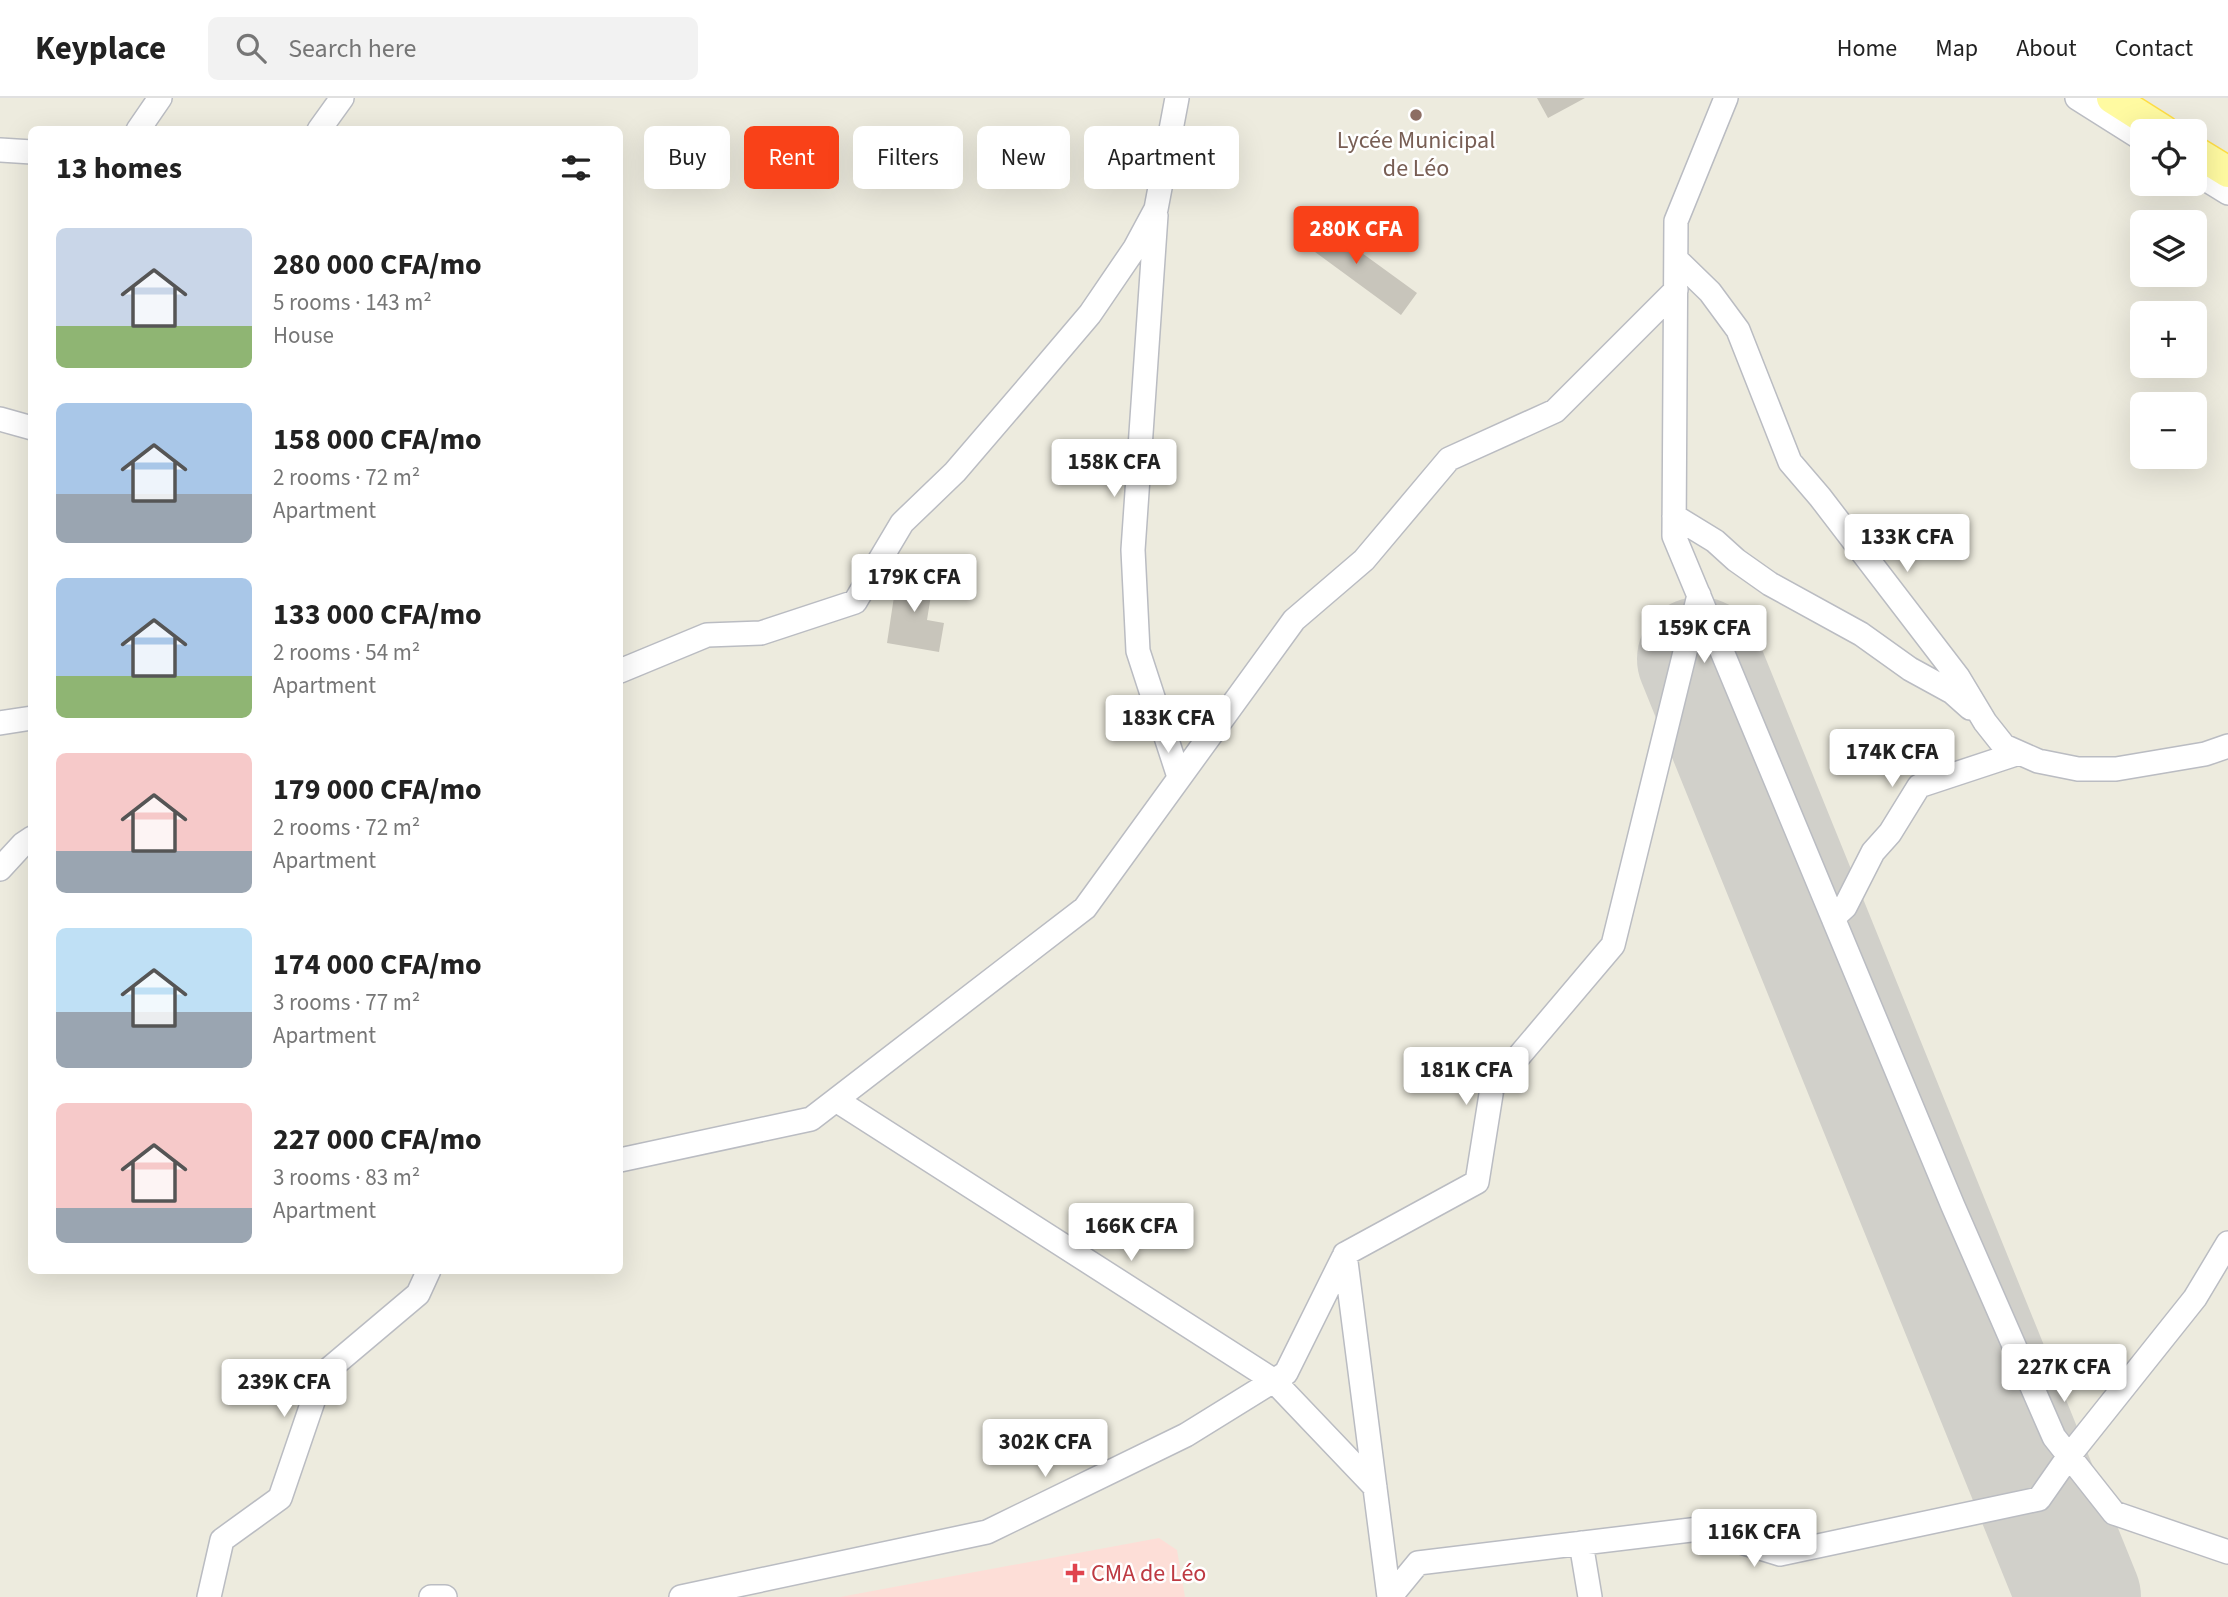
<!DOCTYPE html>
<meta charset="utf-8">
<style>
body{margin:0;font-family:"Source Sans 3",sans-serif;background:#f2f2f2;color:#222;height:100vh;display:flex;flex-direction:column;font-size:26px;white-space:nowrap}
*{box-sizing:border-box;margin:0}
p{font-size:23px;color:#767676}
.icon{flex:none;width:38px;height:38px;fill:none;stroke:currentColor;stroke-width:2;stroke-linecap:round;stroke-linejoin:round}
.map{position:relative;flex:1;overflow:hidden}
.side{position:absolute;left:28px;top:28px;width:595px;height:1148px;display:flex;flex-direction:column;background:#fff;border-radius:10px;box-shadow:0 7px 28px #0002}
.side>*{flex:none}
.banner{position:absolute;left:644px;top:28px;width:665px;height:63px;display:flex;gap:14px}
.buttons{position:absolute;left:2130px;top:21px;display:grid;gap:14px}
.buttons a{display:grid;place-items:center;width:77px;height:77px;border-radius:10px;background:#fff;box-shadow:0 7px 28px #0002;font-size:35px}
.price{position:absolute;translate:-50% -60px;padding:0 16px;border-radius:7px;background:#fff;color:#222;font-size:23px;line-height:46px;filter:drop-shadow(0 2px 4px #0008)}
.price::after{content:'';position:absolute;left:50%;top:42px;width:21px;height:16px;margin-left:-10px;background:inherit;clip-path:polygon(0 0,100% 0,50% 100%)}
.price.current{background:#f94118;color:#fff}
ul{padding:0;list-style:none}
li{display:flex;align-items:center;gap:21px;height:175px;padding:0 28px}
li span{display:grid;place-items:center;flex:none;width:196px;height:140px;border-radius:10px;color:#555}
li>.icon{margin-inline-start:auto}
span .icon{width:84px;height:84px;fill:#fffc;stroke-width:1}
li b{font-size:30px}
h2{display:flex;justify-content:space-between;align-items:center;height:84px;padding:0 28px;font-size:30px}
.pill{padding:0 24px;border-radius:10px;background:#fff;box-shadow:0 7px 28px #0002;font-size:24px;line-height:63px}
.pill.current{background:#f94118;color:#fff}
header{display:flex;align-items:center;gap:42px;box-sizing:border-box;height:98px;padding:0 35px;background:#fff;border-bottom:2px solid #e0e0e0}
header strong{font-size:33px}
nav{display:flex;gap:38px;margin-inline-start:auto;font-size:24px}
.search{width:490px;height:63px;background:#f2f2f2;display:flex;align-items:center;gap:18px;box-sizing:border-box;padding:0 24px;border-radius:10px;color:#767676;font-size:26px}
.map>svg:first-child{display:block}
.medical{fill:#fdded7}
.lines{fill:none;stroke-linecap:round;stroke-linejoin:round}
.runway{stroke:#d1d0ca;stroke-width:124}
.building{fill:#c8c5bb}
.minor-casing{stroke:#babcc2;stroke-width:26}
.major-casing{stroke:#ffde45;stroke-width:33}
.minor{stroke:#fff;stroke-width:23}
.major{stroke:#fffaa1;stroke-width:30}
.education-dot{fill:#8d6e63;stroke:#fff;stroke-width:2.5}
.health-dot{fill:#e0444e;stroke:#fff;stroke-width:2.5}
.labels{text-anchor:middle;stroke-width:5;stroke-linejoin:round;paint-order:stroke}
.education-label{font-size:24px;fill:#785e54;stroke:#fff}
.health-label{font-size:24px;fill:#be3a42;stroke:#fff;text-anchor:start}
</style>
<header>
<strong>Keyplace</strong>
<div class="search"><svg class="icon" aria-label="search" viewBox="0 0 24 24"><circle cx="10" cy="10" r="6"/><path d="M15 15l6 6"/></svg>Search here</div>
<nav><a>Home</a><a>Map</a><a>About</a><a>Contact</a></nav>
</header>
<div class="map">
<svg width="2228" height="1499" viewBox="0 0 2228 1499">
<rect width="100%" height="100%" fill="#edebde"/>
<path class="medical" d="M1159 1440 1177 1452 1185 1499H840Z"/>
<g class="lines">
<path class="runway" d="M1699 561 2079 1499"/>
</g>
<path class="building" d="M1537 0H1585L1548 20Z
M1311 118 1417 195 1401 217 1296 140Z
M898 472 934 478 927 522 944 525 939 554 887 545Z"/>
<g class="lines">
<defs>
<path id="minor" d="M1726 0 1676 123 1674 438 1953 1108 2054 1339 2114 1415 2228 1454
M2077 0 2142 41
M138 32 160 0
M319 32 342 0
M0 52 32 54
M2194 74 2228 95
M1156 117 1133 452 1138 553 1179 679
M1676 161 1710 194 1738 232 1790 364 1820 399 1958 579 1985 624 2004 648 2038 663 2078 671H2116L2205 656 2228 648
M0 321 32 330
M1674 418 1715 443 1736 462 1770 486 1861 536 1910 571 1952 594 1970 610
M620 573 707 537 761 535 855 504 902 425 955 374 1034 282 1090 216 1135 150 1156 111 1177 0
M0 625 32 620
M0 771 23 746 32 740
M1833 820 1845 809 1873 754 1890 735 1919 688 2019 655
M836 1002 1273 1282 1375 1389
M620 1062 811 1021 1085 810 1294 522 1364 462 1449 361 1555 313 1676 192
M1581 1445 1590 1499
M209 1499 222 1442 280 1400 322 1277 418 1196 429 1172
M431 1499H445
M681 1499 987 1434 1186 1337 1286 1275 1345 1156
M1389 1499 1345 1156 1477 1084 1492 990 1613 847 1699 497
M1390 1499 1418 1465 1699 1431 1780 1456 2039 1401 2069 1358 2195 1200 2228 1145"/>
<path id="major" d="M2112 0 2164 33
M2194 53 2228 74"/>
</defs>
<use href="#minor" class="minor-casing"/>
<use href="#major" class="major-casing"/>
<use href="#minor" class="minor"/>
<use href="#major" class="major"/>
</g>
<circle class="education-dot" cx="1416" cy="17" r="7"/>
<path class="health-dot" d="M1071.5 1464.5h7v7h7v7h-7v7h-7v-7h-7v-7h7z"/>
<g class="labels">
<g class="education-label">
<text x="1416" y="50">Lycée Municipal<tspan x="1416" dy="28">de Léo</tspan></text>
</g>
<g class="health-label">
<text x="1091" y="1483">CMA de Léo</text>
</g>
</g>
</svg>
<div class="buttons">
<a><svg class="icon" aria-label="locate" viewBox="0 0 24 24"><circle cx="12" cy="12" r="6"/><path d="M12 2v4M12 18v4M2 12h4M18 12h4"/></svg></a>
<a><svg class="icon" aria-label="layers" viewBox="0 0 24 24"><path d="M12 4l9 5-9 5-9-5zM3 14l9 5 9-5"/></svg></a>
<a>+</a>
<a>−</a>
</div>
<b class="price current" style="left:1356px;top:168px">280K CFA</b>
<b class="price" style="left:1114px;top:401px">158K CFA</b>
<b class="price" style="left:1907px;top:476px">133K CFA</b>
<b class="price" style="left:914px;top:516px">179K CFA</b>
<b class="price" style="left:1704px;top:567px">159K CFA</b>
<b class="price" style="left:1168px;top:657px">183K CFA</b>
<b class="price" style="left:1892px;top:691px">174K CFA</b>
<b class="price" style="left:1466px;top:1009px">181K CFA</b>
<b class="price" style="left:1131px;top:1165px">166K CFA</b>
<b class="price" style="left:2064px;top:1306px">227K CFA</b>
<b class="price" style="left:284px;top:1321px">239K CFA</b>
<b class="price" style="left:1045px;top:1381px">302K CFA</b>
<b class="price" style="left:1754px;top:1471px">116K CFA</b>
<div class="banner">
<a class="pill">Buy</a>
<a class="pill current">Rent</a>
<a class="pill">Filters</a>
<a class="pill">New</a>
<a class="pill">Apartment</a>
</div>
<section class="side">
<h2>13 homes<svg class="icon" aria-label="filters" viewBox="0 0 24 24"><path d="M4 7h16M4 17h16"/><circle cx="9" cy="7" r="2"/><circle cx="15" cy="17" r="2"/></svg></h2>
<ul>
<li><span style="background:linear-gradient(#c9d6e8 70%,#8fb573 0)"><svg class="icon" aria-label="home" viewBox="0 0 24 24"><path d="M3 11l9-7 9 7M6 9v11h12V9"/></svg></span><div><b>280 000 CFA/mo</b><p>5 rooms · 143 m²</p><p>House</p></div></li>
<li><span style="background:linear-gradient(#a9c7e8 65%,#9aa5b1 0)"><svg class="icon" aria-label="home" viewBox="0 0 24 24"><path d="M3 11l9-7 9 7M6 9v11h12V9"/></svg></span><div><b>158 000 CFA/mo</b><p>2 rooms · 72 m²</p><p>Apartment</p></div></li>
<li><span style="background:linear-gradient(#a9c7e8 70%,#8fb573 0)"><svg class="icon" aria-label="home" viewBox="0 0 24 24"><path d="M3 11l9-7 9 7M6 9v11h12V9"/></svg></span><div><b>133 000 CFA/mo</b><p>2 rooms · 54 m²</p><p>Apartment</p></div></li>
<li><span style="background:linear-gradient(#f6c9c9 70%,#9aa5b1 0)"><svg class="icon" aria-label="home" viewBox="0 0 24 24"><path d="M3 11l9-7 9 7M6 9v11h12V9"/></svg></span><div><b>179 000 CFA/mo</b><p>2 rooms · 72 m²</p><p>Apartment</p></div></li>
<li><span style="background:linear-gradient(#bfe0f5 60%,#9aa5b1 0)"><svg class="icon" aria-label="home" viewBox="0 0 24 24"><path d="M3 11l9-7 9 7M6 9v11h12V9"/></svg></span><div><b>174 000 CFA/mo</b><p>3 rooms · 77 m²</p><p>Apartment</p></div></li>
<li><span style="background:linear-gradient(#f6c9c9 75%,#9aa5b1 0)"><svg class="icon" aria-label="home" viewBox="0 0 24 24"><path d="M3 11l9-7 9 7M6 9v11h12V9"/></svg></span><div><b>227 000 CFA/mo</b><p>3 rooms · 83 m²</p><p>Apartment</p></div></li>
</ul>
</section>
</div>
